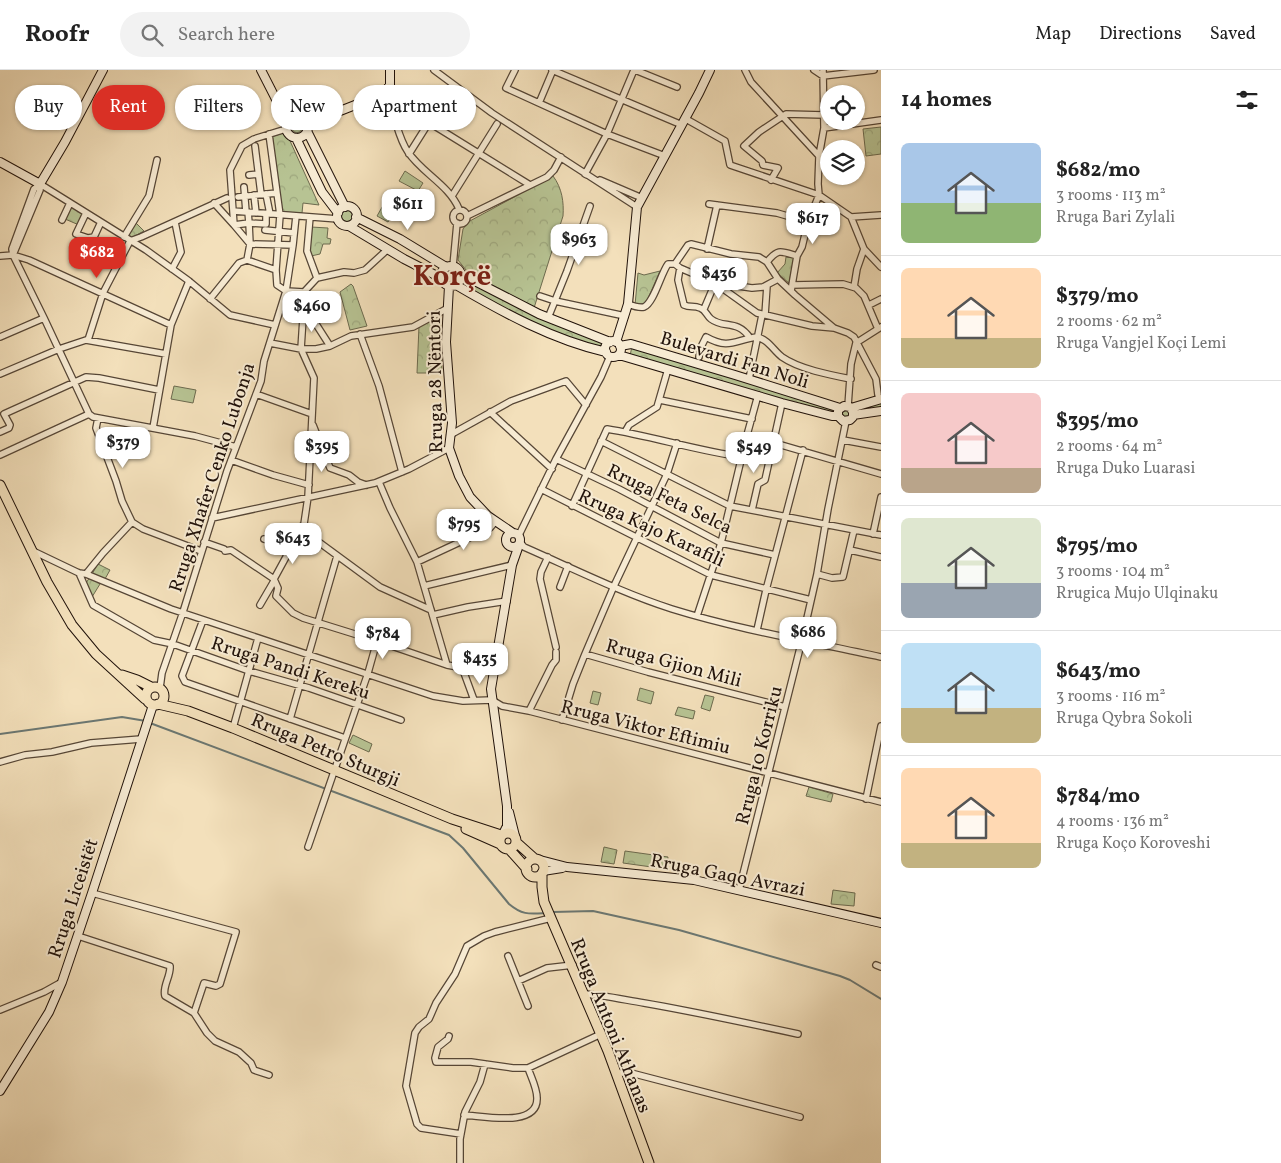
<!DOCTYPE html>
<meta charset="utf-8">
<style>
body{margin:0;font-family:Vollkorn,serif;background:#f2f2f2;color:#222;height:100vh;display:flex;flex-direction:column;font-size:19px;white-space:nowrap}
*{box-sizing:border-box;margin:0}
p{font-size:16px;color:#767676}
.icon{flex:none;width:28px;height:28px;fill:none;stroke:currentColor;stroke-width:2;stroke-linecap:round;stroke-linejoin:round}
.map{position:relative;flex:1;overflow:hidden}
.sheet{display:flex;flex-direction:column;background:#fff;width:400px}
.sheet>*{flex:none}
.top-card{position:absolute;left:15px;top:15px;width:475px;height:45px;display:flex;gap:10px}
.fabs{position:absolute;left:820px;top:15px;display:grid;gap:10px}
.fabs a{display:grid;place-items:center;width:45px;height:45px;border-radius:50%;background:#fff;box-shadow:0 1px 4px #0004;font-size:25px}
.price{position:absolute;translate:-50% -42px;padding:0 11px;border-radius:10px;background:#fff;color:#222;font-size:16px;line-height:32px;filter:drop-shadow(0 1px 2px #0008)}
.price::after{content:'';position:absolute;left:50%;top:30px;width:15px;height:11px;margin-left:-8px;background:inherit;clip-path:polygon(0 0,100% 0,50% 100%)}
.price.active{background:#d93025;color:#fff}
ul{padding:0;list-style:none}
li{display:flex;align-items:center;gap:15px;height:125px;padding:0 20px}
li+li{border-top:1px solid #e0e0e0}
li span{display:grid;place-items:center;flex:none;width:140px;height:100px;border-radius:8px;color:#555}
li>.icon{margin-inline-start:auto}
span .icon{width:60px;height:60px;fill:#fffc;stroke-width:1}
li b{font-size:21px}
h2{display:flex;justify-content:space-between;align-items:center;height:60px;padding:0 20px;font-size:21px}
.chip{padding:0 18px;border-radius:22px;background:#fff;box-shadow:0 1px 4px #0004;font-size:18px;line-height:45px}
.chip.active{background:#d93025;color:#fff}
header{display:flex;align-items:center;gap:30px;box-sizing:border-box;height:70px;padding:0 25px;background:#fff;border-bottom:1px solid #e0e0e0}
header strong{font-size:24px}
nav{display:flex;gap:28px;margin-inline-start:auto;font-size:18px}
.search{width:350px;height:45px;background:#f2f2f2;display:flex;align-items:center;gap:12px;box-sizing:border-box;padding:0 18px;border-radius:28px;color:#767676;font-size:19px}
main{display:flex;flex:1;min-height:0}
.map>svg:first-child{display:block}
.green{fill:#b7c393;stroke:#6c6a4e}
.forest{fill:url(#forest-crowns);stroke:#6c6a4e}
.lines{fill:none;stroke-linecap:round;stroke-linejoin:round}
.stream{stroke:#6b7772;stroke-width:2}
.street-casing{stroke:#564636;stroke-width:8}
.secondary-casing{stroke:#21120a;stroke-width:10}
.primary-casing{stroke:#21120a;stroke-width:11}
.street{stroke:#f7ebd3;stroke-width:5.5}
.secondary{stroke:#f7ebd3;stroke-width:8}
.primary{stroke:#f3e0bb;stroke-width:9}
.labels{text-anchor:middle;stroke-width:4;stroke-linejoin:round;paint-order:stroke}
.street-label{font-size:19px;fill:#21120a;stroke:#f7ebd3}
.town-label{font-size:29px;font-weight:bold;fill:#7a1f14;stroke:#f7ebd3}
</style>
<header>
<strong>Roofr</strong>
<div class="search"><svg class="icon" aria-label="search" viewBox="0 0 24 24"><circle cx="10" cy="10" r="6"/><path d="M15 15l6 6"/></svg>Search here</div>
<nav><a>Map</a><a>Directions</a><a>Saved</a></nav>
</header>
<main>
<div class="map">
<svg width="881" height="1093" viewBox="0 0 881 1093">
<defs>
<pattern id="forest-crowns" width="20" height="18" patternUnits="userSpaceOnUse" patternTransform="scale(1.25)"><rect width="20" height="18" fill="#b7c393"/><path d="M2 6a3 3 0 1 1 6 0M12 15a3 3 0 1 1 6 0" fill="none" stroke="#9da67d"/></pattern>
</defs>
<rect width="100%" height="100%" fill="#f3e0bb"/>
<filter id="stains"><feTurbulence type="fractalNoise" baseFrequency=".004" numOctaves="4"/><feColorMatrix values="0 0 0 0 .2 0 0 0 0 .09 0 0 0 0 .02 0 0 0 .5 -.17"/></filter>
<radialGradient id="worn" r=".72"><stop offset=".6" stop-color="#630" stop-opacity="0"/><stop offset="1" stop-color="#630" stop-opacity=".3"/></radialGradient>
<path class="green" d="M382 38 388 55 382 57 380 51 377 52 373 42Z
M291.5 57a5.5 5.5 0 1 1 11 0a5.5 5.5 0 1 1-11 0Z
M405 101 423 113 418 121 399 111Z
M385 132 396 139 388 152 377 146Z
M341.5 146a5.5 5.5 0 1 1 11 0a5.5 5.5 0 1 1-11 0Z
M174 316 196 320 193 333 171 329Z
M640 618 654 622 651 634 637 630Z
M593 621 601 623 598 635 590 633Z
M705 625 714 627 710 641 701 638Z
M678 637 695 641 693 649 675 645Z"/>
<path class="forest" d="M881 57V84L866 86 863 59Z
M286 62 319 135 303 133 302 143 282 142 271 67Z
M553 106C562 118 564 132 563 146L534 238 470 205 458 190 463 159 468 152Z
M72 136 84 144 79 155 65 149Z
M136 153 144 161 131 168 128 165Z
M311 157 328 158 327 168 331 169 330 174H323L320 184 311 186 309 180Z
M786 187 794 188 789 213 777 203 785 194Z
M660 201 646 233 635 235 638 203 644 205Z
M462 206 608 272 605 280 548 262 458 215Z
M351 214 353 216 367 256 350 260 340 222Z
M440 247 442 303H417L419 256Z
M632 276 837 338 881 331V339L850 348 830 344 630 286Z
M98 494 110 500 105 509 92 504Z
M90 507 100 514 92 527 86 513Z
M353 665 372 674 369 682 349 673Z
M809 717 833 724 831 732 806 726Z
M604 777 617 780 614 794 601 792Z
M625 781 668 787 666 799 623 793Z
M833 820 855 823 854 836 831 834Z"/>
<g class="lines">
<path class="stream" d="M150 653 449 765 463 778 509 834C522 845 529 844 545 843
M0 664 122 647 146 651
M553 842 593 841 679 860 840 906 850 910 881 929"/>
<defs>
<path id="street" d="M434 0 492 43 637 137
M515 0 506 18 607 64 665 86
M552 0 682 55
M635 0 677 17
M745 0 751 12 819 86
M814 0 823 6 874 0
M383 24C396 41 396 65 408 82 422 103 449 115 459 139
M539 33 553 0
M686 49 725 71 730 95 819 125 851 147 864 179 881 197
M824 58 881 50
M269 64 280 145 276 200 277 215 286 221 304 222 317 208 344 202 354 203 365 200 388 179
M255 76 261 124
M409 84 426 57 433 55 530 115
M249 105 258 104
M587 105 585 104 607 64 634 0
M600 110 642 128
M771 110 778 98 763 95 762 91 744 76 759 62 786 44 824 45
M40 114 34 119 12 179 13 185 44 248 89 344 93 347 195 366 236 377
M40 114 146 180 189 211 230 245 275 255
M244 117 246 142
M266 124 270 144
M254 125 256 143
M452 126 497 54
M238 127 277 123
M709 134 777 143 808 152
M453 147a7 7 0 1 1 14 0a7 7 0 1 1-14 0Z
M233 141 338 149
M248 142 249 153 266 154V144
M86 143 76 164 88 168 94 167
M467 146 547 107 554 100 561 87
M310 147 307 181 317 208
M851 147 881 145
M62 150 70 133
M265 160 294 163
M124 167 149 126 157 90
M293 175 296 146
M707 179 717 135
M95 180 94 167 101 152
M13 185 40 120V114
M0 186 13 185 29 190 171 255
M767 192C778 178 781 181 797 186
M675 194 688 175 691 174 731 184 759 187 767 192 778 209 795 225 834 258 848 263 854 267 876 309 878 325
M675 194 680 198 715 213 757 243 812 256 834 258
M453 196 457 153
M680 198 678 210 684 235C690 238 694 235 700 238 706 240 706 245 711 249 724 259 737 249 750 268
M172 199 181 182 175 152
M276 200 247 190 250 174 234 155 230 100 242 76 254 69 286 59
M717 213 752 218 763 217 778 209
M792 215 843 214 856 218 864 226 878 259
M854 217 857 199 864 179
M791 221 797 186 802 177 808 152 819 125 818 114 819 86 824 58 823 0
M304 222 307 240 330 276
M540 226 555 231 625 246
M210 229 239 193 247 190
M628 234C633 236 639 238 644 237 654 233 661 203 668 194H675
M869 235 881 229
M704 239 715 213
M307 240 303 248 301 279 314 308 308 427 304 454 306 459 316 470 380 517 431 540
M765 245 767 216
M548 248 567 201 590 136
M360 264 379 316 402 402
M0 267 44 248
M88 270 103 223 130 171 141 167 227 128
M270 273 301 279H316L330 276 351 266 413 257 448 238
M699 287 700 279 706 267C729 280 735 270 757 267 769 270 773 280 782 287 799 299 830 305 851 309
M0 304 59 279 86 270 166 284
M749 309 762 245
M256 324 312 344
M660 330 752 349
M848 336 851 294 856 273 881 257
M490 342 552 399
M98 348 96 358 116 411 122 431 132 452
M313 355 330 398 349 405 358 412 366 415
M153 358 171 255 189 211
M0 362 9 358 10 355 4 344 86 307 99 308 159 320
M625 362 629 355 657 337 668 299
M450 365 511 331 566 311 586 335
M747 365 881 404
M843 370 881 377
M601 371 730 436 881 465
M0 385 89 344
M556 389 619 419 721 473 775 485
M231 390 273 405 309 415
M379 412 390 438 417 492 447 595 458 597 463 600 474 630
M541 419 711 505 811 530
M572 436 607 359C652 366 697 381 743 387
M752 440 758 414 765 410 782 333
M212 448 375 413 409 399 449 378
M132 452 143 459 201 481
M304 454 295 463 286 487 274 509 278 518 276 526 293 543 303 548 377 571 447 595
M873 464 881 427
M519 465 556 389 601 307 610 286
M264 469 291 475
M204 472 224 479 225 481 231 480 274 509
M520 472 524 477C572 498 622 523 672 539 740 560 812 572 881 587
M850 480 881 487
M33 481 79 503 86 504 171 539 433 626 463 631 492 630 502 636 529 641 881 732
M548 487 541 502 540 509 556 577
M417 492 490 458 495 452
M79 503 93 535 154 570 173 574 249 601 309 618 401 650
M86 504 103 483 132 452
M817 504 832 508 843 507 854 460
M424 516 512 495
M560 517 568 496
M260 535 274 511
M433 545 468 537 507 531
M697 546 721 473 747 365 758 325
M203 550 182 606 185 612 345 668
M757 560 766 520 803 380
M585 584 648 602 785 637
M160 618 162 603 183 542 227 401 261 311 264 291 286 221 293 175 250 174 249 153 234 155 214 133
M529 641 552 595 556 590V582
M290 649 337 486
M562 650 573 614 585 584 614 516 667 404 677 373
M233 658 258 568
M0 692 25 685 52 682 91 673 141 669
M866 729 881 656
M308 777 368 603 377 571
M739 820 802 570 817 504 828 439 846 351
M92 823 236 862 220 914 216 916 204 913 194 943
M78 866 170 896C171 906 162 917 165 926L194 943 207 963 215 971 239 982 251 993 254 1000 269 1005
M508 886 528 936
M876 895 881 897
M518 911 547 898 573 895
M584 924C604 925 625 930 644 933 696 942 747 953 798 964
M0 940 44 922 62 912
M449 966 448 969 438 977 435 988 436 992H471L513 998H528L601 964
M616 1003H631L800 1047
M464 1045C484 1046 538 1058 537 1028 537 1018 531 1007 528 998
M461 1064 421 1058 417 1054 406 1016 415 963 419 957 429 949 436 933 455 904 467 876 484 866 495 862 551 848
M460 1093V1069L465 1042 480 1012 485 994"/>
<path id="secondary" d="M261 0 282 41 286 55
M286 57a11 11 0 1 1 22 0a11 11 0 1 1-22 0Z
M307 54 383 24 390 15V0
M307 61 345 137
M296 68 322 122 338 143
M0 92 40 114 65 72 103 0
M337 146a10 10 0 1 1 20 0a10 10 0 1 1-20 0Z
M356 147 400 169 446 197
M349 156 404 189 441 208
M441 206a10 10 0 1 1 20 0a10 10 0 1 1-20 0Z
M461 204 539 244 610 272
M456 215C502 242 553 270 606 282
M449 216 446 272 452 353 449 378 459 406 470 427 488 446 513 463
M605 279a8 8 0 1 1 16 0a8 8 0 1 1-16 0Z
M616 272 628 234 637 137 699 23 710 0
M620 276 631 274 735 305 840 338
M619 285 782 333 832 346H838L843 351 850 350 853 347V342L850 337 844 336 838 340V346
M851 338 881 329
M853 345 881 341
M506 470a7 7 0 1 1 14 0a7 7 0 1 1-14 0Z
M509 742 516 770
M503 764 507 756V736L491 619 512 495 519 475
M540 790 567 797 694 810 881 853
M543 801 562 798
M0 1021 49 942 62 912 92 823 153 635"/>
<path id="primary" d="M0 415 47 512 72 555 96 584 145 629
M122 605 137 610 151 617
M146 626a9 9 0 1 1 18 0a9 9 0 1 1-18 0Z
M158 634 188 641 233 658 452 749 501 765
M466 759 500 774
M500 771a8 8 0 1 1 16 0a8 8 0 1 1-16 0Z
M516 772 535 789
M509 779 527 799
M526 798a9 9 0 1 1 18 0a9 9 0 1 1-18 0Z
M542 803V817L544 832 608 981 649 1093"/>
</defs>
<use href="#street" class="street-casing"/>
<use href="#secondary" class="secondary-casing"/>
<use href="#primary" class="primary-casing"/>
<use href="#street" class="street"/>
<use href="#secondary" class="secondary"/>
<use href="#primary" class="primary"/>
</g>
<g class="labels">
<g class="street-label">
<text transform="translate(735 289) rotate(17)" y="7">Bulevardi Fan Noli</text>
<text transform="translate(434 312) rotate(-91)" y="7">Rruga 28 Nëntori</text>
<text transform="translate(211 407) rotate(-72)" y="7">Rruga Xhafer Cenko Lubonja</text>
<text transform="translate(670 428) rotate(26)" y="7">Rruga Feta Selca</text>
<text transform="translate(652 457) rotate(25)" y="7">Rruga Kajo Karafili</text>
<text transform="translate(674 592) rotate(15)" y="7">Rruga Gjion Mili</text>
<text transform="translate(291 597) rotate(18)" y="7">Rruga Pandi Kereku</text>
<text transform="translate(646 656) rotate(14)" y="7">Rruga Viktor Eftimiu</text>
<text transform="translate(326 679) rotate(23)" y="7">Rruga Petro Sturgji</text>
<text transform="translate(758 685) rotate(-76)" y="7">Rruga 10 Korriku</text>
<text transform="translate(728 804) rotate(11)" y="7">Rruga Gaqo Avrazi</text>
<text transform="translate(72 828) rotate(-72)" y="7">Rruga Liceistët</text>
<text transform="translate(612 955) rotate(68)" y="7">Rruga Antoni Athanas</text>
</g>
<g class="town-label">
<text x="452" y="215">Korçë</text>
</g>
</g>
<rect width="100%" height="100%" filter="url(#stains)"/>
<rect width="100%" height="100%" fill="url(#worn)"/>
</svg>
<div class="fabs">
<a><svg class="icon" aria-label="locate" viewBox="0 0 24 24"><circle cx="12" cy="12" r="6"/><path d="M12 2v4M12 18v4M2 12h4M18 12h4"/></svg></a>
<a><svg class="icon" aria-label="layers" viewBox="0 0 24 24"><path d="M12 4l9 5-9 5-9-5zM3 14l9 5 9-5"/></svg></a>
</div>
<b class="price" style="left:408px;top:161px">$611</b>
<b class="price" style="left:813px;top:175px">$617</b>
<b class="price" style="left:579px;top:196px">$963</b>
<b class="price active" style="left:97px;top:209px">$682</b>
<b class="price" style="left:719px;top:230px">$436</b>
<b class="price" style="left:312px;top:263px">$460</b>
<b class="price" style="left:123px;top:399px">$379</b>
<b class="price" style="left:322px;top:403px">$395</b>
<b class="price" style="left:754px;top:404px">$549</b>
<b class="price" style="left:464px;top:481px">$795</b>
<b class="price" style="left:293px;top:495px">$643</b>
<b class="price" style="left:808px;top:589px">$686</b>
<b class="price" style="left:383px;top:590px">$784</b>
<b class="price" style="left:480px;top:615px">$435</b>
<div class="top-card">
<a class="chip">Buy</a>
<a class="chip active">Rent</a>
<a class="chip">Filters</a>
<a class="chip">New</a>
<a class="chip">Apartment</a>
</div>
</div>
<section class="sheet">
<h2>14 homes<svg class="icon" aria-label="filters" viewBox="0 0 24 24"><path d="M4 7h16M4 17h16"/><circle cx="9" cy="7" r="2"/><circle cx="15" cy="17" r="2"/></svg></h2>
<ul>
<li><span style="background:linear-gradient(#a9c7e8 60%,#8fb573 0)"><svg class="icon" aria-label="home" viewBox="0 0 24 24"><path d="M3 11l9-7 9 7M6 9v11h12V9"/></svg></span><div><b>$682/mo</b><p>3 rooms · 113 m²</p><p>Rruga Bari Zylali</p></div></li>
<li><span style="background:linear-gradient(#ffd9b3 70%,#c2b280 0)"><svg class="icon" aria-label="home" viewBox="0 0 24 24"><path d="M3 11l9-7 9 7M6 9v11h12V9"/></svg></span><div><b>$379/mo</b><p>2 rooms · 62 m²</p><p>Rruga Vangjel Koçi Lemi</p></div></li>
<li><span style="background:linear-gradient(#f6c9c9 75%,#b9a48a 0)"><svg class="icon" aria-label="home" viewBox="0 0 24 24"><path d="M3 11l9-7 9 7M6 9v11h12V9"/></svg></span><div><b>$395/mo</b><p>2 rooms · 64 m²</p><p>Rruga Duko Luarasi</p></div></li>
<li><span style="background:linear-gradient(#dfe7d0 65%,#9aa5b1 0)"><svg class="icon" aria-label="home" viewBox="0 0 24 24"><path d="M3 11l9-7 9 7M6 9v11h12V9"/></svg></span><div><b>$795/mo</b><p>3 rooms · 104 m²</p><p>Rrugica Mujo Ulqinaku</p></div></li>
<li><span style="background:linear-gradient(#bfe0f5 65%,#c2b280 0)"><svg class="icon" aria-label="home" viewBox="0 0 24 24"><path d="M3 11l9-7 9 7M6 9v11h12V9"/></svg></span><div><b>$643/mo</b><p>3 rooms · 116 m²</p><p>Rruga Qybra Sokoli</p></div></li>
<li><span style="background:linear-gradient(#ffd9b3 75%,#c2b280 0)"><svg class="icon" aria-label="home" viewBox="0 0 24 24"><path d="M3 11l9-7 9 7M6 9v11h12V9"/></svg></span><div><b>$784/mo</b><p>4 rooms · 136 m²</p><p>Rruga Koço Koroveshi</p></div></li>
</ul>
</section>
</main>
